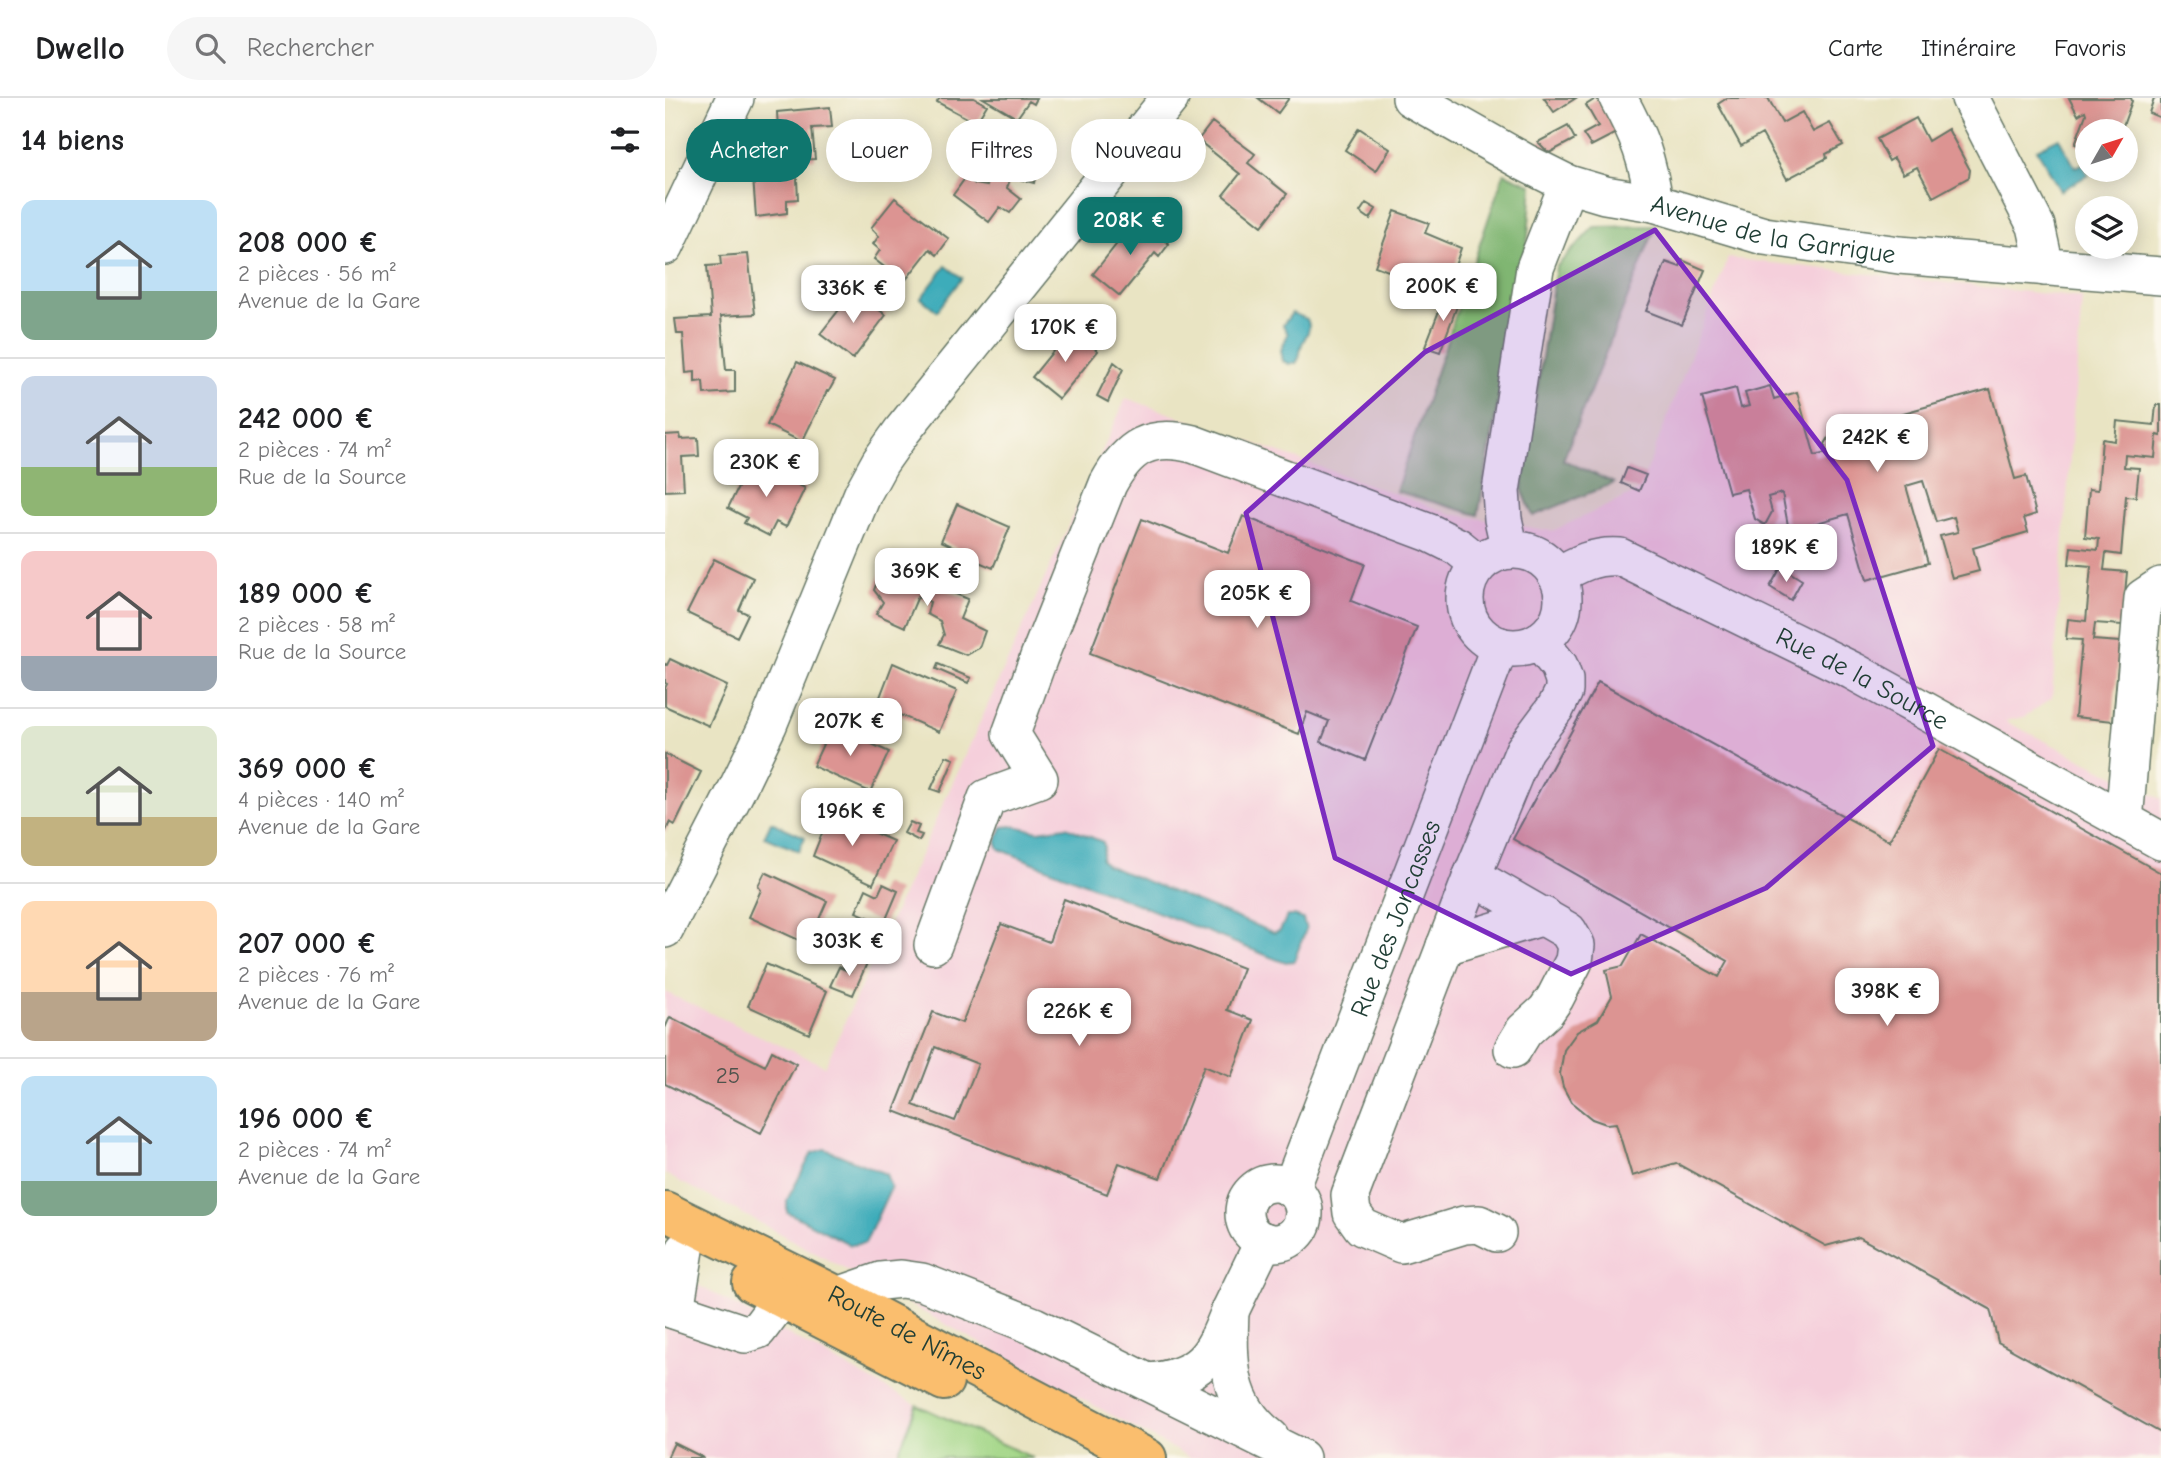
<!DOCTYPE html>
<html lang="fr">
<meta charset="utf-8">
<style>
body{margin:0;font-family:"Comic Neue",sans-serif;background:#f6f6f6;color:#202124;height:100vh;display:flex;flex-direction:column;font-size:26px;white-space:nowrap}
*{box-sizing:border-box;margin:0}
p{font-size:23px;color:#757577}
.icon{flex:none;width:38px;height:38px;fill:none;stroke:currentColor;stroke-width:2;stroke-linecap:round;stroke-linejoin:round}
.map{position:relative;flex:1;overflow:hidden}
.details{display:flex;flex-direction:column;background:#fff;width:665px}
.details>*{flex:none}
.hud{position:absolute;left:21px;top:21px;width:665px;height:63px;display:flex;gap:14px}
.needle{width:46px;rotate:51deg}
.buttons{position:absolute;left:1410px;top:21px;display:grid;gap:14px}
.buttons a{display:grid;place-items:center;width:63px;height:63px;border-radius:50%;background:#fff;box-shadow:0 4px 18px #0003;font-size:35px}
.price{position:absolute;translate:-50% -60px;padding:0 16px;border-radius:14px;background:#fff;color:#222;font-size:23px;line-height:46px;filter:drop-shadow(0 2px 4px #0008)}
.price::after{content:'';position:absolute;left:50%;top:42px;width:21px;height:16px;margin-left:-10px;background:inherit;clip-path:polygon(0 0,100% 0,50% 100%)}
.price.on{background:#0f766e;color:#fff}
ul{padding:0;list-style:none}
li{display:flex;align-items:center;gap:21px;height:175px;padding:0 21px}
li+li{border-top:2px solid #e0e0e0}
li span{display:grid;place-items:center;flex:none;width:196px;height:140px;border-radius:14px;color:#555}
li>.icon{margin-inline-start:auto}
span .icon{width:84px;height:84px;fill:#fffc;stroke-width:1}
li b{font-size:30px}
h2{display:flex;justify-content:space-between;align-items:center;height:84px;padding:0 21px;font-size:30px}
.chip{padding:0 24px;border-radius:32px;background:#fff;box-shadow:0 4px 18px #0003;font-size:24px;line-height:63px}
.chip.on{background:#0f766e;color:#fff}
header{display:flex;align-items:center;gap:42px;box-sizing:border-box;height:98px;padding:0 35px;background:#fff;border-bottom:2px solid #e0e0e0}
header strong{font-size:33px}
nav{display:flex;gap:38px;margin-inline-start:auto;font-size:24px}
.search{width:490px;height:63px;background:#f6f6f6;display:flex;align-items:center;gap:18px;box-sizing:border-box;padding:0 24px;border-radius:38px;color:#757577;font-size:26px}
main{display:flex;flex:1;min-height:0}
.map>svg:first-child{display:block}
.built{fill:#f5cfdb}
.green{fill:#a1d585;stroke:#60895c;stroke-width:2}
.forest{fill:#80b672;stroke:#507a53;stroke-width:2}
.water{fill:#3dacba;stroke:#2e7477;stroke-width:2}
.building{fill:#dc9492;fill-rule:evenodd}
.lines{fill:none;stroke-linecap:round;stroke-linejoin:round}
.minor-casing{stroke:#676;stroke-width:40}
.major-casing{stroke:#676;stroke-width:42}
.minor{stroke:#fff;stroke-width:37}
.major{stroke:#fabe6e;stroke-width:38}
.marked{fill:#7b2cbf;fill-opacity:0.2;stroke:#7b2cbf;stroke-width:5;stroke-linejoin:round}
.labels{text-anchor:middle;stroke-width:6;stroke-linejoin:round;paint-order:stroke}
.number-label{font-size:23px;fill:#4e534c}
.street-label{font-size:26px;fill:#1f3d34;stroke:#fbf7ec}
</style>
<header>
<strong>Dwello</strong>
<div class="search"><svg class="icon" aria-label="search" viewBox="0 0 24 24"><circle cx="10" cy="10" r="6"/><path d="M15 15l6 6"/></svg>Rechercher</div>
<nav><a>Carte</a><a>Itinéraire</a><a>Favoris</a></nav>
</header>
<main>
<section class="details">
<h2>14 biens<svg class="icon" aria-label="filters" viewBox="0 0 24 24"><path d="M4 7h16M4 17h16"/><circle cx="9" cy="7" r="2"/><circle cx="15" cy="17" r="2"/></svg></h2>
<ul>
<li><span style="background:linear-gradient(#bfe0f5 65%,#7fa58c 0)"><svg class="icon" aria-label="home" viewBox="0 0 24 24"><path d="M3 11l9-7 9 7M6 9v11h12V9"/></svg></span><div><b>208 000 €</b><p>2 pièces · 56 m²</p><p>Avenue de la Gare</p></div></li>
<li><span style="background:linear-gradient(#c9d6e8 65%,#8fb573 0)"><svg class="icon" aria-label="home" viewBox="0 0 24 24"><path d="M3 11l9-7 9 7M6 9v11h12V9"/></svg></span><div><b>242 000 €</b><p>2 pièces · 74 m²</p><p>Rue de la Source</p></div></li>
<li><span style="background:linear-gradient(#f6c9c9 75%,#9aa5b1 0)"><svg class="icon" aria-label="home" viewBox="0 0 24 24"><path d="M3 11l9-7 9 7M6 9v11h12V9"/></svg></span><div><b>189 000 €</b><p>2 pièces · 58 m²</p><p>Rue de la Source</p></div></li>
<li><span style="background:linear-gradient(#dfe7d0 65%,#c2b280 0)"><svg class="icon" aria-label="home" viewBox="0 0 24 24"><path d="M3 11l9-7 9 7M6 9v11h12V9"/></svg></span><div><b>369 000 €</b><p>4 pièces · 140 m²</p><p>Avenue de la Gare</p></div></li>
<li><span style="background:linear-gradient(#ffd9b3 65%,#b9a48a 0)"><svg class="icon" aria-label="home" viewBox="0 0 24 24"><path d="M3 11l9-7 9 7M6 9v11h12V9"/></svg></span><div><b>207 000 €</b><p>2 pièces · 76 m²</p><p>Avenue de la Gare</p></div></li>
<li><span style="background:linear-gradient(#bfe0f5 75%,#7fa58c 0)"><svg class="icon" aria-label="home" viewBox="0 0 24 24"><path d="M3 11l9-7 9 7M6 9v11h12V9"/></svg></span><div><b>196 000 €</b><p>2 pièces · 74 m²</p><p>Avenue de la Gare</p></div></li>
</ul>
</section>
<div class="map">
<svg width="1496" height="1360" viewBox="0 0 1496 1360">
<rect width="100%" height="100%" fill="#fbf7ec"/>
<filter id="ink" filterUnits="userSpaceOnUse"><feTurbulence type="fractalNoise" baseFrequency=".0143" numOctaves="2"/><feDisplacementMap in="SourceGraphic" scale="14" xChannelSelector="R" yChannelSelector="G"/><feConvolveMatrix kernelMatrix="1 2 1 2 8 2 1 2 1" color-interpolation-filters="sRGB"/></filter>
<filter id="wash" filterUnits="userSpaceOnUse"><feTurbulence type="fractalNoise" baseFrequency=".00686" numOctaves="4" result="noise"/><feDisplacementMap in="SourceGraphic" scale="28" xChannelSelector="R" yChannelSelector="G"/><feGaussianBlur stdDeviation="1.57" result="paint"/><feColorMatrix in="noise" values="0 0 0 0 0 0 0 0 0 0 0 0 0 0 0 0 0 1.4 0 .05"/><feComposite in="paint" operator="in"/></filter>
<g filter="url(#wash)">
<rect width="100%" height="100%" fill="#e9e4c3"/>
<path class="built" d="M1063 160 1417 200 1387 600 1359 619 1340 623 1496 701V1360H525L90 1122 0 1076V894L160 968 461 300 787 416 887 433 974 393Z
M0 1169 252 1307 231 1360H0Z"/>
<path class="green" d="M252 1307 368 1360H231Z"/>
<path class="forest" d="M839 75 867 87 863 138 813 417 731 393Z
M991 128 898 362 949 385 868 418 857 391 891 169 929 129Z"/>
<path class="water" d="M1394 40 1410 69 1417 66 1423 77 1395 93 1372 51Z
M281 168 297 180 272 213 256 200Z
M627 215 642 221C648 234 639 237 636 249 634 256 636 259 631 265L624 266 618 263 616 252 623 236 618 227Z
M106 724 140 739 134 753 99 739Z
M348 728 373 733 401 729 438 744 439 749 436 761 441 767 609 835 615 833 622 818H629L638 821 641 831 629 863 618 864 334 751 331 743 337 729Z
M160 1051 221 1076 226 1089 200 1145 186 1147 122 1114V1102L147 1055Z"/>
<g id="blocks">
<path class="building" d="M275 0H309L322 7 311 25 272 4Z
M318 0H372L369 6 364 3 352 20Z
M593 0H624L613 15Z
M879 0H911L889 14Z
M932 0 951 35 926 48 918 36 933 28 921 7Z
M1062 0H1103L1117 25 1137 14 1148 34 1165 25 1178 47 1161 56 1162 60 1122 81 1097 36 1076 48 1053 6Z
M1404 0H1466L1467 3 1456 33H1423V51L1410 46 1421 16 1420 13 1413 17Z
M1489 0H1496V20L1484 15Z
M165 9 167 29 147 30 150 61 131 62 133 101 122 102V115L91 119 87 66 96 65 94 50 114 47 112 14Z
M1251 20 1263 43 1283 31 1305 72 1304 79 1268 99 1252 69 1238 76 1229 60 1224 63 1212 41Z
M547 24 590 56 583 65 622 96 597 128 558 97 575 76 533 42Z
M903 28 910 41 884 55 873 44Z
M694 30 725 51 711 73 680 52Z
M300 43 374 62 369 85 346 79 342 90 356 101 345 115 335 109 324 124 288 97 301 79 310 86 322 88 326 74 293 65Z
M230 100 284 141 272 157 265 151 239 184 209 161 215 152 208 146 214 138 206 130Z
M494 104 513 119 504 130 486 114Z
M701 105 711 111 705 121 695 114Z
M730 113 764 125 760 135 796 150 781 195 710 168Z
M475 122 504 146 494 159 490 155 455 198 428 176 462 133 464 134Z
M83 156 90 216 56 218 61 272H70V294L39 296 38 283 30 284V274L21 275 18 236H12L10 221 46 219 42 168 56 167 55 158Z
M1017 162 1040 172 1017 227 981 213 1001 164 1015 169Z
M189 193 221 217 188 261 155 236Z
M781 195 795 200 775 254 760 249Z
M425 215 447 232 438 244 415 227Z
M406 231 433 253 394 301 367 279Z
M132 264 170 282 164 293H162L137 344 102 327Z
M449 264 458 271 443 304 432 298Z
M1105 288 1109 301 1132 294 1150 358 1161 355 1160 346 1166 336 1170 334 1325 291 1350 381 1361 378 1371 416 1359 420 1363 434 1308 450 1314 473 1287 480 1275 438 1293 434 1289 419 1271 424 1258 383 1241 388 1263 465 1202 482 1183 416 1124 433 1117 395 1103 399 1107 414 1100 427 1090 421 1081 391 1064 395 1037 299 1071 290 1076 310 1084 308 1080 295Z
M1491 307H1496V338L1492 337 1490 360 1460 357 1459 369 1474 370 1471 399 1461 398 1456 457 1441 455 1439 472 1462 474 1457 527 1430 525 1428 542 1455 544 1448 623 1410 619 1417 542 1401 541 1403 521 1421 523 1426 468 1404 466 1406 449 1433 452 1434 441 1420 439 1424 391 1433 392 1437 341 1450 343 1452 323 1489 327Z
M15 336 16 341 33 340 34 358 17 359 19 392 0 393V337Z
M86 363 140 390 121 429 111 424 104 438 79 425 82 420 63 410Z
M962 370 981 377 974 393 956 385Z
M292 406 345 429 328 470 297 457 298 453 276 443Z
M578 418 700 466 686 503 752 529 700 662 656 644 664 623 642 614 634 636 425 555 477 421 563 455Z
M49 461 88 480 74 512 83 516 72 539 22 515Z
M219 466 303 501 295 521 320 533 314 550 301 557 274 546 279 537 275 523 262 516 265 504 253 498 240 529 211 516 218 504 209 492Z
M1116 469 1137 482 1126 502 1105 489Z
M5 561 62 588 44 628 0 608V590L2 586 0 585V566L2 567Z
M228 565 292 593 274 634 212 607Z
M273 566 306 580 303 585 271 571Z
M933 584 1224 743 1274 651 1496 775V1335L1333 1244 1325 1211 1194 1139 1161 1148 1011 1065 967 1078 951 1025 941 1026 927 1021 906 1004 898 989 895 976 899 952 912 934 933 922 947 898 941 872 958 868 976 836 1054 879 1063 863 848 741Z
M162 625 224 654 205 694 148 668 160 642 155 639Z
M0 656 36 674 10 727 5 724 0 735Z
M281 658 289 661 275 694 266 691Z
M165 715 228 743 208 786 148 758Z
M245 724 254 728 251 735 257 737 254 743 239 735Z
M100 774 162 803 147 837 155 842 151 850 84 819 96 792 93 788Z
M218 786 233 793 219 826 191 814 201 791 213 797Z
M399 801 578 870 562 912 588 922 566 979 539 968 495 1080 454 1065 442 1096 229 1013 268 914 297 925 336 826 384 844ZM270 949 313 966 290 1023 248 1007Z
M191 860 202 865 188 897 165 888 174 869 185 874Z
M101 866 162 893 144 936 83 908Z
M5 919 100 968 107 953 131 966 96 1035 0 986V930Z
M9 1345 39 1360H2Z"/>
</g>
</g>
<g filter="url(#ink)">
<use href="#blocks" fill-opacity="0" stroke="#676" stroke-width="2"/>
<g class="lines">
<defs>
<g id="minor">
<path id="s1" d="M746 0 861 65 903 86 940 97 989 105 1099 138 1234 157 1496 178"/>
<path d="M953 0C974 38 983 62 989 105"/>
<path d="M1305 0 1371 128 1380 169"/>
<path d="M0 148 70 0"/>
<path d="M845 452 838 421 836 393 870 170 903 86"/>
<circle cx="849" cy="501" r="49"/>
<path id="s2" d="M892 478C913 466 929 457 955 459L1188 573 1496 743"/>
<path d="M1459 723 1478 500 1496 488"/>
<path d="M807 778 903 833 911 847 909 863 890 900 881 913 859 933 848 951"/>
<path d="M0 831 72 691 103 627 198 395 215 364 237 333 505 0"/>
<path d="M268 847 322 700 374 681 346 636 374 559 443 386C463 349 485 335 528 346L765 435 793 449 814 466"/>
<path d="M780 848 879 818"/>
<circle cx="609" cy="1115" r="30"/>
<path id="s3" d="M626 1091 835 548"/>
<path d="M832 1135 814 1126 799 1127 736 1146 697 1129 687 1115 685 1097 807 778 859 652 891 609 899 593V582L894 568 874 543"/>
<path d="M173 1198 216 1183 236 1181 257 1184 369 1228 636 1360"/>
<path d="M0 1209 80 1236 93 1232 117 1200"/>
<path d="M10 1212 20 1152"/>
<path d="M565 1213 599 1143"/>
<path d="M485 1284C537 1278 547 1259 565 1213 563 1263 562 1307 605 1339"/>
</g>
<g id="major">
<path id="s4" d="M0 1113 173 1198 482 1360"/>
<path d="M87 1185 279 1283"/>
</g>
</defs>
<use href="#minor" class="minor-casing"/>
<use href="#major" class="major-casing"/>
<use href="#minor" class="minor"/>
<use href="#major" class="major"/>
</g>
</g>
<path class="marked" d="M990 132 1182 382 1268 648 1101 790 906 876 670 760 581 415 760 254Z"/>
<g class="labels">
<g class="number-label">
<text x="63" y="985">25</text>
</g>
<g class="street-label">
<text dy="9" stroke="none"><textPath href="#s1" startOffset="390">Avenue de la Garrigue</textPath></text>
<text dy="9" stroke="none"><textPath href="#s2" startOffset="338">Rue de la Source</textPath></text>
<text dy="9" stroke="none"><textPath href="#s3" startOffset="290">Rue des Joncasses</textPath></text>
<text dy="9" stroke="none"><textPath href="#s4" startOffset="271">Route de Nîmes</textPath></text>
</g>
</g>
</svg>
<div class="buttons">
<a><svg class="needle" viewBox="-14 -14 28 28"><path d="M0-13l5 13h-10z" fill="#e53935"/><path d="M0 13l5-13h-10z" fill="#757577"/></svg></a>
<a><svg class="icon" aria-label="layers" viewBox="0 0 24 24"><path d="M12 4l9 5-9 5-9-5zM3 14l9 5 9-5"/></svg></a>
</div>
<b class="price on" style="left:465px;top:159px">208K €</b>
<b class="price" style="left:778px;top:225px">200K €</b>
<b class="price" style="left:188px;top:227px">336K €</b>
<b class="price" style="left:400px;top:266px">170K €</b>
<b class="price" style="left:1212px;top:376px">242K €</b>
<b class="price" style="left:101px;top:401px">230K €</b>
<b class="price" style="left:1121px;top:486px">189K €</b>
<b class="price" style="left:262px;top:510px">369K €</b>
<b class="price" style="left:592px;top:532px">205K €</b>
<b class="price" style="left:185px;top:660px">207K €</b>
<b class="price" style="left:187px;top:750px">196K €</b>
<b class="price" style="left:184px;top:880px">303K €</b>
<b class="price" style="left:1222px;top:930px">398K €</b>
<b class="price" style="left:414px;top:950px">226K €</b>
<div class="hud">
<a class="chip on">Acheter</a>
<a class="chip">Louer</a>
<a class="chip">Filtres</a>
<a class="chip">Nouveau</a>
</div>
</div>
</main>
